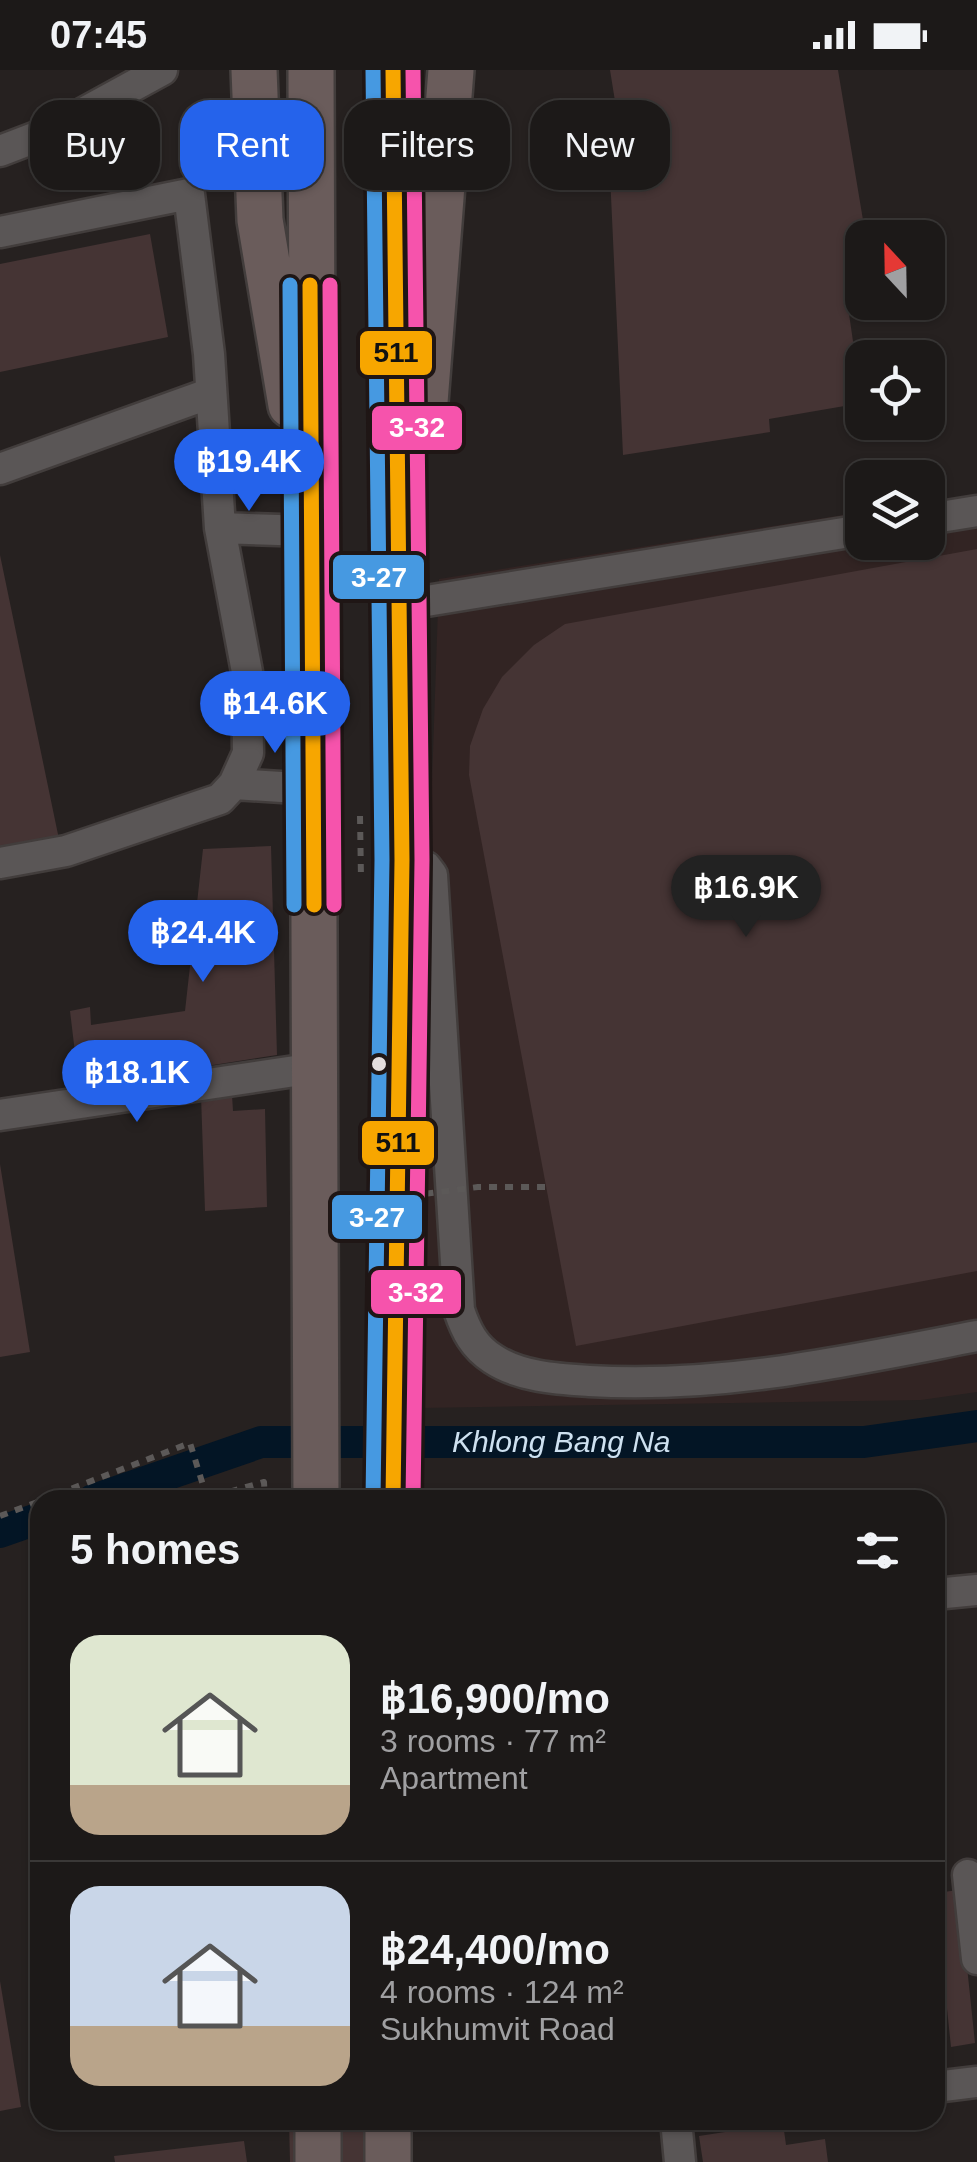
<!DOCTYPE html>
<meta charset="utf-8">
<style>
body{margin:0;font-family:Arial,sans-serif;background:#252221;color:#f1f3f6;height:100vh;display:flex;flex-direction:column;font-size:38px;white-space:nowrap}
*{box-sizing:border-box;margin:0}
p{font-size:32px;color:#a0a0a2}
.icon{flex:none;width:55px;height:55px;fill:none;stroke:currentColor;stroke-width:2;stroke-linecap:round;stroke-linejoin:round}
.map{position:relative;flex:1;overflow:hidden}
.panel{position:absolute;left:30px;top:1420px;width:915px;height:640px;display:flex;flex-direction:column;background:#1c1918;border-radius:30px;box-shadow:0 2px 8px #0004,0 0 0 2px #3a3837}
.panel>*{flex:none}
.top-card{position:absolute;left:30px;top:30px;width:918px;height:90px;display:flex;gap:20px}
.needle{width:65px;rotate:338deg}
.fabs{position:absolute;left:845px;top:150px;display:grid;gap:20px}
.fabs a{display:grid;place-items:center;width:100px;height:100px;border-radius:20px;background:#1c1918;box-shadow:0 2px 8px #0004,0 0 0 2px #3a3837;font-size:50px}
.price{position:absolute;translate:-50% -85px;padding:0 22px;border-radius:35px;background:#2563eb;color:#fff;font-size:32px;line-height:65px;filter:drop-shadow(0 2px 5px #0008)}
.price::after{content:'';position:absolute;left:50%;top:60px;width:30px;height:22px;margin-left:-15px;background:inherit;clip-path:polygon(0 0,100% 0,50% 100%)}
.price.selected{background:#222;color:#fff}
ul{padding:0;list-style:none}
li{display:flex;align-items:center;gap:30px;height:250px;padding:0 40px}
li+li{border-top:2px solid #3a3837}
li span{display:grid;place-items:center;flex:none;width:280px;height:200px;border-radius:30px;color:#555}
li>.icon{margin-inline-start:auto}
span .icon{width:120px;height:120px;fill:#fffc;stroke-width:1}
li b{font-size:42px}
h2{display:flex;justify-content:space-between;align-items:center;height:120px;padding:0 40px;font-size:42px}
.pill{padding:0 35px;border-radius:30px;background:#1c1918;box-shadow:0 2px 8px #0004,0 0 0 2px #3a3837;font-size:35px;line-height:90px}
.pill.selected{background:#2563eb;color:#fff}
.status{display:flex;justify-content:space-between;align-items:center;height:70px;padding:0 50px;background:#1c1918;direction:ltr}
.status svg{height:28px;fill:currentColor}
.map>svg:first-child{display:block}
.built{fill:#322423}
.lines{fill:none;stroke-linecap:round;stroke-linejoin:round}
.canal{stroke:#031525;stroke-width:32}
.building{fill:#453434}
.minor-casing{stroke:#423d3c;stroke-width:35}
.highway-casing{stroke:#423d3c;stroke-width:50}
.path{stroke:#5c5958;stroke-width:6;stroke-dasharray:8 8;stroke-linecap:butt}
.minor{stroke:#5a5656;stroke-width:30}
.highway{stroke:#6a5c5b;stroke-width:45}
.path-bridge{stroke:#5c5958;stroke-width:6;stroke-dasharray:8 8;stroke-linecap:butt}
.bus-1-casing{stroke:#1f1615;stroke-width:22}
.bus-2-casing{stroke:#1f1615;stroke-width:22}
.bus-3-casing{stroke:#1f1615;stroke-width:22}
.bus-1{stroke:#f7a600;stroke-width:15}
.bus-2{stroke:#4699e1;stroke-width:15}
.bus-3{stroke:#f653ac;stroke-width:15}
.bus-dot{fill:#e4dddd;stroke:#1f1615;stroke-width:4}
.labels{text-anchor:middle;stroke-width:9;stroke-linejoin:round;paint-order:stroke}
.water-label{font-size:30px;font-style:italic;fill:#cee1f0;stroke:#1f1615}
.line-badge{stroke:#1f1615;stroke-width:4}
.badge-label{font-size:28px;text-anchor:middle;font-weight:bold;fill:#fff}
.pale-badge-label{font-size:28px;text-anchor:middle;font-weight:bold;fill:#111}
</style>
<div class="status"><b>07:45</b><svg viewBox="0 0 49 12"><path d="M0 12V9h3v3zM5 12V6h3v6zM10 12V3h3v9zM15 12V0h3v12zM26 1h20v11H26zM47 4h2v5h-2z"/></svg></div>
<div class="map">
<svg width="977" height="2092" viewBox="0 0 977 2092">
<rect width="100%" height="100%" fill="#262120"/>
<path class="built" d="M977 424V1322L921 1330 421 1338 420 1060 439 509 862 442V472H928V432Z"/>
<g class="lines">
<g class="canal">
<path id="s1" d="M93 1430 261 1372H864L977 1356"/>
<path d="M0 1462 40 1448"/>
</g>
</g>
<path class="building" d="M610 0H838L866 168H862V234L848 237 862 333 769 349 770 362 623 385 609 83 623 81Z
M150 164 168 267 0 302V194Z
M977 479V1201L576 1276 469 705 470 676 483 639 502 607 534 575 565 554Z
M0 485 60 774 0 785Z
M271 776 277 985 79 1016 70 941 90 937 91 955 185 941 203 779Z
M232 1025 233 1041 265 1039 267 1137 205 1141 201 1026Z
M0 1094 30 1282 0 1287Z
M959 1820 975 1973 951 1977 935 1823Z
M0 1911 21 2037 0 2041Z
M191 2050H271V2056L192 2061Z
M289 2050H409V2092H290Z
M783 2053 786 2075 825 2069 828 2092H703L699 2066Z
M244 2071 247 2092H115L114 2086Z"/>
<g class="lines">
<defs>
<path id="minor" d="M0 81 47 63 162 0
M0 162 189 124 209 284 220 458 247 602 248 683 234 714 220 729 66 781 0 793
M0 399 211 323
M928 449 977 441
M220 458 310 461
M402 535 862 460
M234 714 313 719
M402 790 426 797 432 805 459 1240C466 1261 474 1277 493 1289 520 1307 558 1309 589 1311 722 1319 847 1291 977 1266
M0 1045 315 998
M935 1524 977 1520
M968 1805 977 1889
M935 2017 977 2012
M676 2050 680 2092"/>
<path id="highway" d="M254 0 260 150 291 335
M311 0 316 1430
M393 0 402 790 393 1430
M425 332 451 0
M318 2050V2092
M388 2092V2050"/>
</defs>
<use href="#minor" class="minor-casing"/>
<use href="#highway" class="highway-casing"/>
<path class="path" d="M360 746 361 809
M42 1430 190 1373 207 1428 264 1412 265 1430
M0 1446 40 1431"/>
<use href="#minor" class="minor"/>
<use href="#highway" class="highway"/>
<path class="path-bridge" d="M362 1132 478 1117H545"/>
<defs>
<path id="bus-1" d="M393 0 402 790 393 1430
M310 215 314 835"/>
<path id="bus-2" d="M373 0 382 790 373 1430
M290 215 294 835"/>
<path id="bus-3" d="M413 0 422 790 413 1430
M330 215 334 835"/>
</defs>
<use href="#bus-1" class="bus-1-casing"/>
<use href="#bus-2" class="bus-2-casing"/>
<use href="#bus-3" class="bus-3-casing"/>
<use href="#bus-1" class="bus-1"/>
<use href="#bus-2" class="bus-2"/>
<use href="#bus-3" class="bus-3"/>
</g>
<circle class="bus-dot" cx="379" cy="994" r="9"/>
<g class="labels">
<g class="water-label">
<text dy="10" stroke="none"><textPath href="#s1" startOffset="478">Khlong Bang Na</textPath></text>
</g>
</g>
<g class="line-badge">
<rect x="358" y="259" width="76" height="48" rx="10" fill="#f7a600"/>
<rect x="370" y="334" width="94" height="48" rx="10" fill="#f653ac"/>
<rect x="331" y="483" width="95" height="48" rx="10" fill="#4699e1"/>
<rect x="360" y="1049" width="76" height="48" rx="10" fill="#f7a600"/>
<rect x="330" y="1123" width="94" height="48" rx="10" fill="#4699e1"/>
<rect x="369" y="1198" width="94" height="48" rx="10" fill="#f653ac"/>
</g>
<g class="badge-label">
<text x="417" y="367">3-32</text>
<text x="379" y="517">3-27</text>
<text x="377" y="1157">3-27</text>
<text x="416" y="1232">3-32</text>
</g>
<g class="pale-badge-label">
<text x="396" y="292">511</text>
<text x="398" y="1082">511</text>
</g>
</svg>
<div class="fabs">
<a><svg class="needle" viewBox="-14 -14 28 28"><path d="M0-13l5 13h-10z" fill="#e53935"/><path d="M0 13l5-13h-10z" fill="#a0a0a2"/></svg></a>
<a><svg class="icon" aria-label="locate" viewBox="0 0 24 24"><circle cx="12" cy="12" r="6"/><path d="M12 2v4M12 18v4M2 12h4M18 12h4"/></svg></a>
<a><svg class="icon" aria-label="layers" viewBox="0 0 24 24"><path d="M12 4l9 5-9 5-9-5zM3 14l9 5 9-5"/></svg></a>
</div>
<b class="price" style="left:249px;top:444px">฿19.4K</b>
<b class="price" style="left:275px;top:686px">฿14.6K</b>
<b class="price selected" style="left:746px;top:870px">฿16.9K</b>
<b class="price" style="left:203px;top:915px">฿24.4K</b>
<b class="price" style="left:137px;top:1055px">฿18.1K</b>
<div class="top-card">
<a class="pill">Buy</a>
<a class="pill selected">Rent</a>
<a class="pill">Filters</a>
<a class="pill">New</a>
</div>
<section class="panel">
<h2>5 homes<svg class="icon" aria-label="filters" viewBox="0 0 24 24"><path d="M4 7h16M4 17h16"/><circle cx="9" cy="7" r="2"/><circle cx="15" cy="17" r="2"/></svg></h2>
<ul>
<li><span style="background:linear-gradient(#dfe7d0 75%,#b9a48a 0)"><svg class="icon" aria-label="home" viewBox="0 0 24 24"><path d="M3 11l9-7 9 7M6 9v11h12V9"/></svg></span><div><b>฿16,900/mo</b><p>3 rooms · 77 m²</p><p>Apartment</p></div></li>
<li><span style="background:linear-gradient(#c9d6e8 70%,#b9a48a 0)"><svg class="icon" aria-label="home" viewBox="0 0 24 24"><path d="M3 11l9-7 9 7M6 9v11h12V9"/></svg></span><div><b>฿24,400/mo</b><p>4 rooms · 124 m²</p><p>Sukhumvit Road</p></div></li>
</ul>
</section>
</div>
